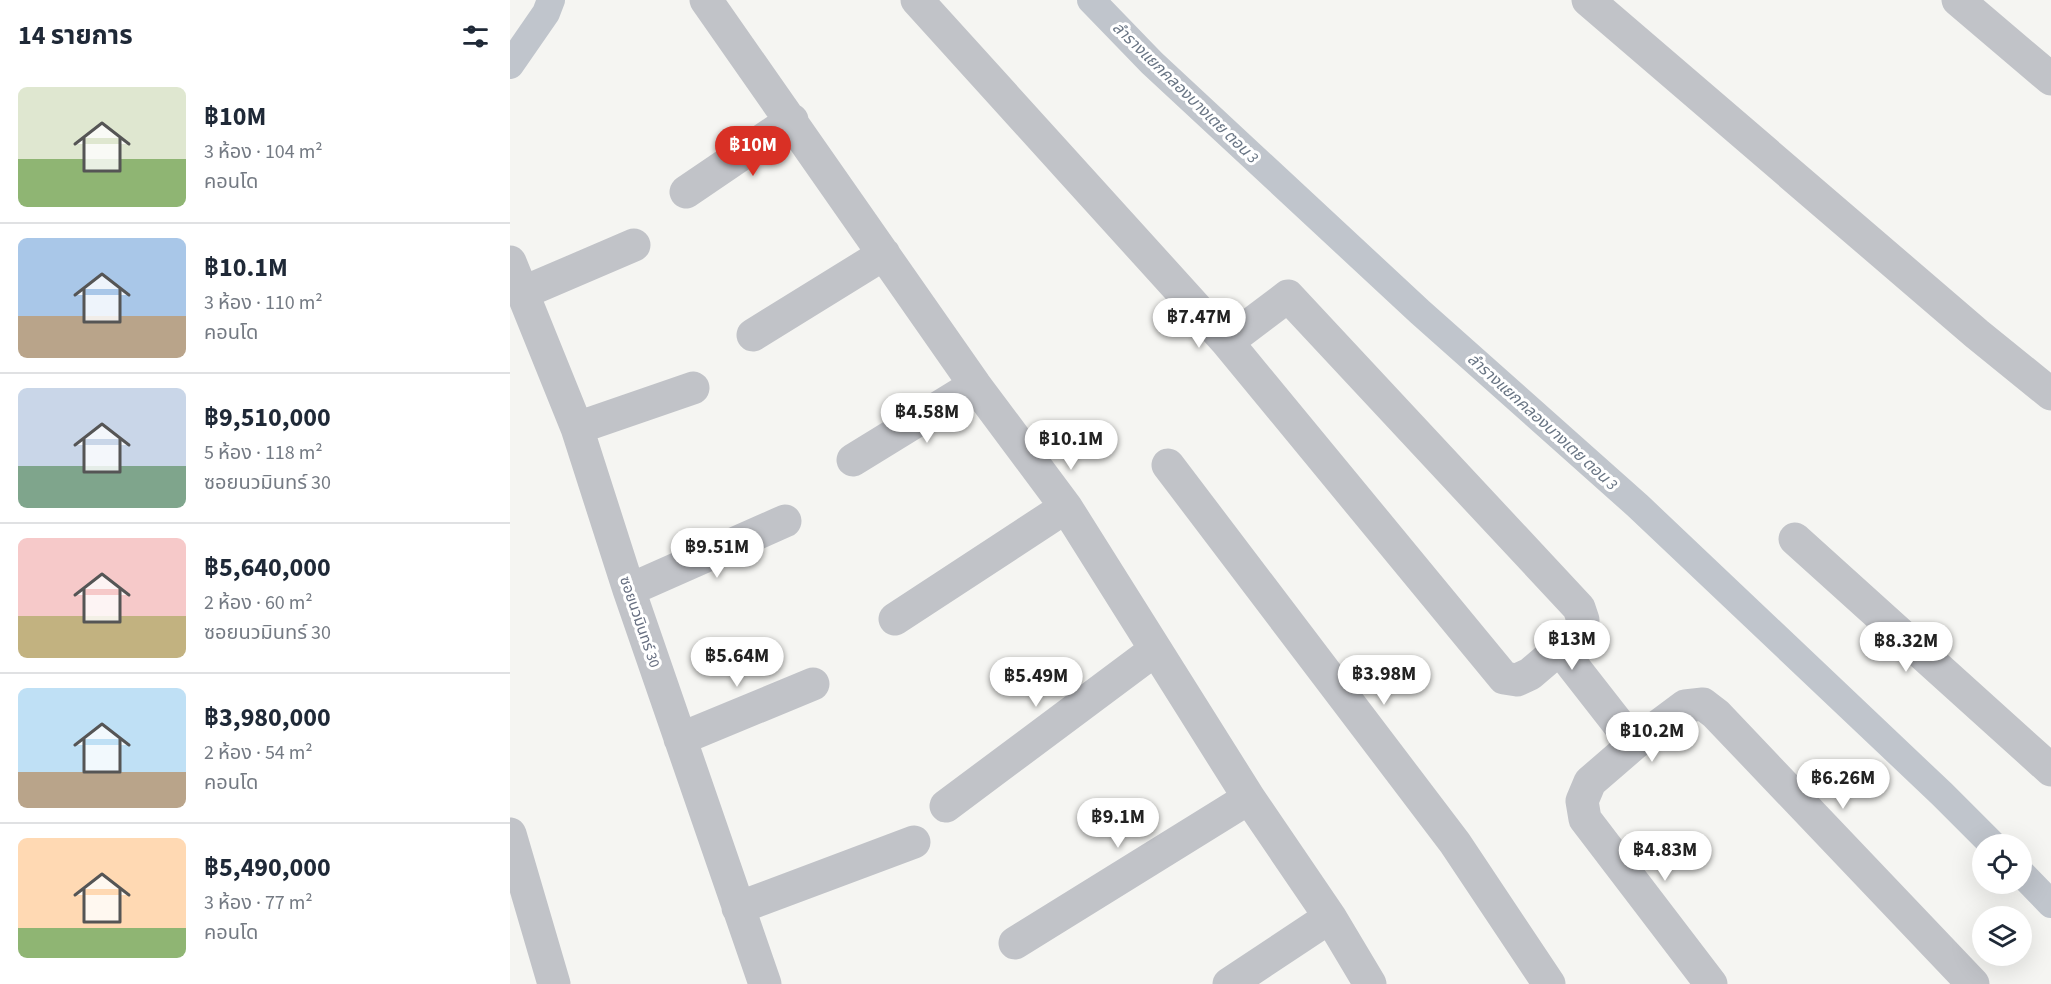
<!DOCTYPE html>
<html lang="th">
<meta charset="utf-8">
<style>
body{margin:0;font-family:"Source Sans 3","Noto Sans Thai",sans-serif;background:#f6f6f7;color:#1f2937;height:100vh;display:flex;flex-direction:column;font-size:22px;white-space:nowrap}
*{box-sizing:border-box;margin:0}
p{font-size:20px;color:#747a83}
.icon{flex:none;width:33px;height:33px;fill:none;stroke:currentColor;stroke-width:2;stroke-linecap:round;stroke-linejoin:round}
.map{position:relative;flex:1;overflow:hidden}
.details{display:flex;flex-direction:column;background:#fff;width:510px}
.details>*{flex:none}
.controls{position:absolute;left:1462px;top:834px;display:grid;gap:12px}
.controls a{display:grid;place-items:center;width:60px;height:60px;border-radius:50%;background:#fff;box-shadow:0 6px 24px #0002;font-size:30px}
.price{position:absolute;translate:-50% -51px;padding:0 14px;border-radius:21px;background:#fff;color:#222;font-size:20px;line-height:39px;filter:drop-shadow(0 2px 3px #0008)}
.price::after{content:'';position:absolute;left:50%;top:36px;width:18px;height:14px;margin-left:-9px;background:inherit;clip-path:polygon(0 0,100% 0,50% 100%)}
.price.active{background:#d93025;color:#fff}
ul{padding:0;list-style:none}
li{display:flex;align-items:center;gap:18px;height:150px;padding:0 18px}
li+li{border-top:2px solid #e0e1e3}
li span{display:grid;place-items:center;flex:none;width:168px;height:120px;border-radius:9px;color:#555}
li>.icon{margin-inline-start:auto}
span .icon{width:72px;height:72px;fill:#fffc;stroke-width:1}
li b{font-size:26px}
h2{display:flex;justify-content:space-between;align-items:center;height:72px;padding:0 18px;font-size:26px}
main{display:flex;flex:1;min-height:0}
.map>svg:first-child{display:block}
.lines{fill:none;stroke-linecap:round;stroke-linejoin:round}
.canal{stroke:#c0c5cc;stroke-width:28}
.minor{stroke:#c1c3c8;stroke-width:33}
.labels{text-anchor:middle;stroke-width:6;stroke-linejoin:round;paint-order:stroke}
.street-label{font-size:15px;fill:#676f81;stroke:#fff}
.water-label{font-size:16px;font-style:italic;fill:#697584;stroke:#fff}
</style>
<main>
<section class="details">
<h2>14 รายการ<svg class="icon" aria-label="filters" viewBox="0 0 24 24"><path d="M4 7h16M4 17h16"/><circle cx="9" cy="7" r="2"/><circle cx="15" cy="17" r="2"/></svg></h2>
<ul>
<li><span style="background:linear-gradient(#dfe7d0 60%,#8fb573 0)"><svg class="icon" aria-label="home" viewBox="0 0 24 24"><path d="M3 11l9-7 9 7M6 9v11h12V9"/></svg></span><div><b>฿10M</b><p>3 ห้อง · 104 m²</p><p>คอนโด</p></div></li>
<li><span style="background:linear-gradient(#a9c7e8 65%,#b9a48a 0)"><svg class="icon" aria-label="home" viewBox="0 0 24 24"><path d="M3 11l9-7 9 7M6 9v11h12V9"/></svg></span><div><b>฿10.1M</b><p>3 ห้อง · 110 m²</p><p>คอนโด</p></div></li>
<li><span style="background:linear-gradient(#c9d6e8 65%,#7fa58c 0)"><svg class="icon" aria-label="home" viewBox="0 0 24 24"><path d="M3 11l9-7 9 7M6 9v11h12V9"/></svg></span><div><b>฿9,510,000</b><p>5 ห้อง · 118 m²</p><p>ซอยนวมินทร์ 30</p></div></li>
<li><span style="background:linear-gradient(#f6c9c9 65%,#c2b280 0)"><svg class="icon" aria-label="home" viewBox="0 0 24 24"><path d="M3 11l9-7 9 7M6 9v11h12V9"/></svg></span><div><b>฿5,640,000</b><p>2 ห้อง · 60 m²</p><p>ซอยนวมินทร์ 30</p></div></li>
<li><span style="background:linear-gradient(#bfe0f5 70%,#b9a48a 0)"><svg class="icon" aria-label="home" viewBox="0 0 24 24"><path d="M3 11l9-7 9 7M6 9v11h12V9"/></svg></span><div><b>฿3,980,000</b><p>2 ห้อง · 54 m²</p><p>คอนโด</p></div></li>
<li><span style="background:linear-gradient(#ffd9b3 75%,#8fb573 0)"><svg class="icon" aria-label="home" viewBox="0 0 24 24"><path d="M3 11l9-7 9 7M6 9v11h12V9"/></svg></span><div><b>฿5,490,000</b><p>3 ห้อง · 77 m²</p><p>คอนโด</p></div></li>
</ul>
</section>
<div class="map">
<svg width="1541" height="984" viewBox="0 0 1541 984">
<rect width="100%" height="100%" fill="#f5f5f2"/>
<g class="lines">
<path class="canal" d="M581 0 642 63 910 312 1128 506 1432 794 1482 844
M0 65 36 13 41 0
M1512 874 1541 904"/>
<path class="minor" d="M196 0 465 385 556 507 739 798 820 917 860 984
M407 0 717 342 994 678 1007 680 1020 674 1068 633 1073 620 1069 608 778 296 717 342
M1078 0 1467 334 1541 394
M1448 0 1541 79
M176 192 282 120
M0 262 67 428 119 590 255 984
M12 293 124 245
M243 335 374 254
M67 428 183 388
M343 460 465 385
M658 465 945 843 1039 984
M1285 539 1541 770
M119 590 275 521
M385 619 556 507
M1049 648 1124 744
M170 739 303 684
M436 806 645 650
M0 834 44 984
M228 908 404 842
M505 943 739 798
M719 984 820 917
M1201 984 1075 819 1072 801 1080 782 1124 744 1175 706 1193 704 1206 714 1463 984"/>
</g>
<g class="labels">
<g class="street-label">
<text transform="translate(130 622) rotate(71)" y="5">ซอยนวมินทร์ 30</text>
</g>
<g class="water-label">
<text transform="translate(676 92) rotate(44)" y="6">ลำรางแยกคลองบางเตย ตอน 3</text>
<text transform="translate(1033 421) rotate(42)" y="6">ลำรางแยกคลองบางเตย ตอน 3</text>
</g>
</g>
</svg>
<div class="controls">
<a><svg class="icon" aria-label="locate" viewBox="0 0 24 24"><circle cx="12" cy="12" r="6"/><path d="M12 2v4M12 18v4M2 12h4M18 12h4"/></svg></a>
<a><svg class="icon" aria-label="layers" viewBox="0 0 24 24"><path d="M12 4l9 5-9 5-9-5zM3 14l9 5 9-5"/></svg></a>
</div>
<b class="price active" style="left:243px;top:177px">฿10M</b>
<b class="price" style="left:689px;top:349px">฿7.47M</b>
<b class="price" style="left:417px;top:444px">฿4.58M</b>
<b class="price" style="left:561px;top:471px">฿10.1M</b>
<b class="price" style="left:207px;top:579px">฿9.51M</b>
<b class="price" style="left:1062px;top:671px">฿13M</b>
<b class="price" style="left:1396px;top:673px">฿8.32M</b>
<b class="price" style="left:227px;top:688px">฿5.64M</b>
<b class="price" style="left:874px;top:706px">฿3.98M</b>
<b class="price" style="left:526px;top:708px">฿5.49M</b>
<b class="price" style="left:1142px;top:763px">฿10.2M</b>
<b class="price" style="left:1333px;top:810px">฿6.26M</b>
<b class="price" style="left:608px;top:849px">฿9.1M</b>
<b class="price" style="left:1155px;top:882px">฿4.83M</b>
</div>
</main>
